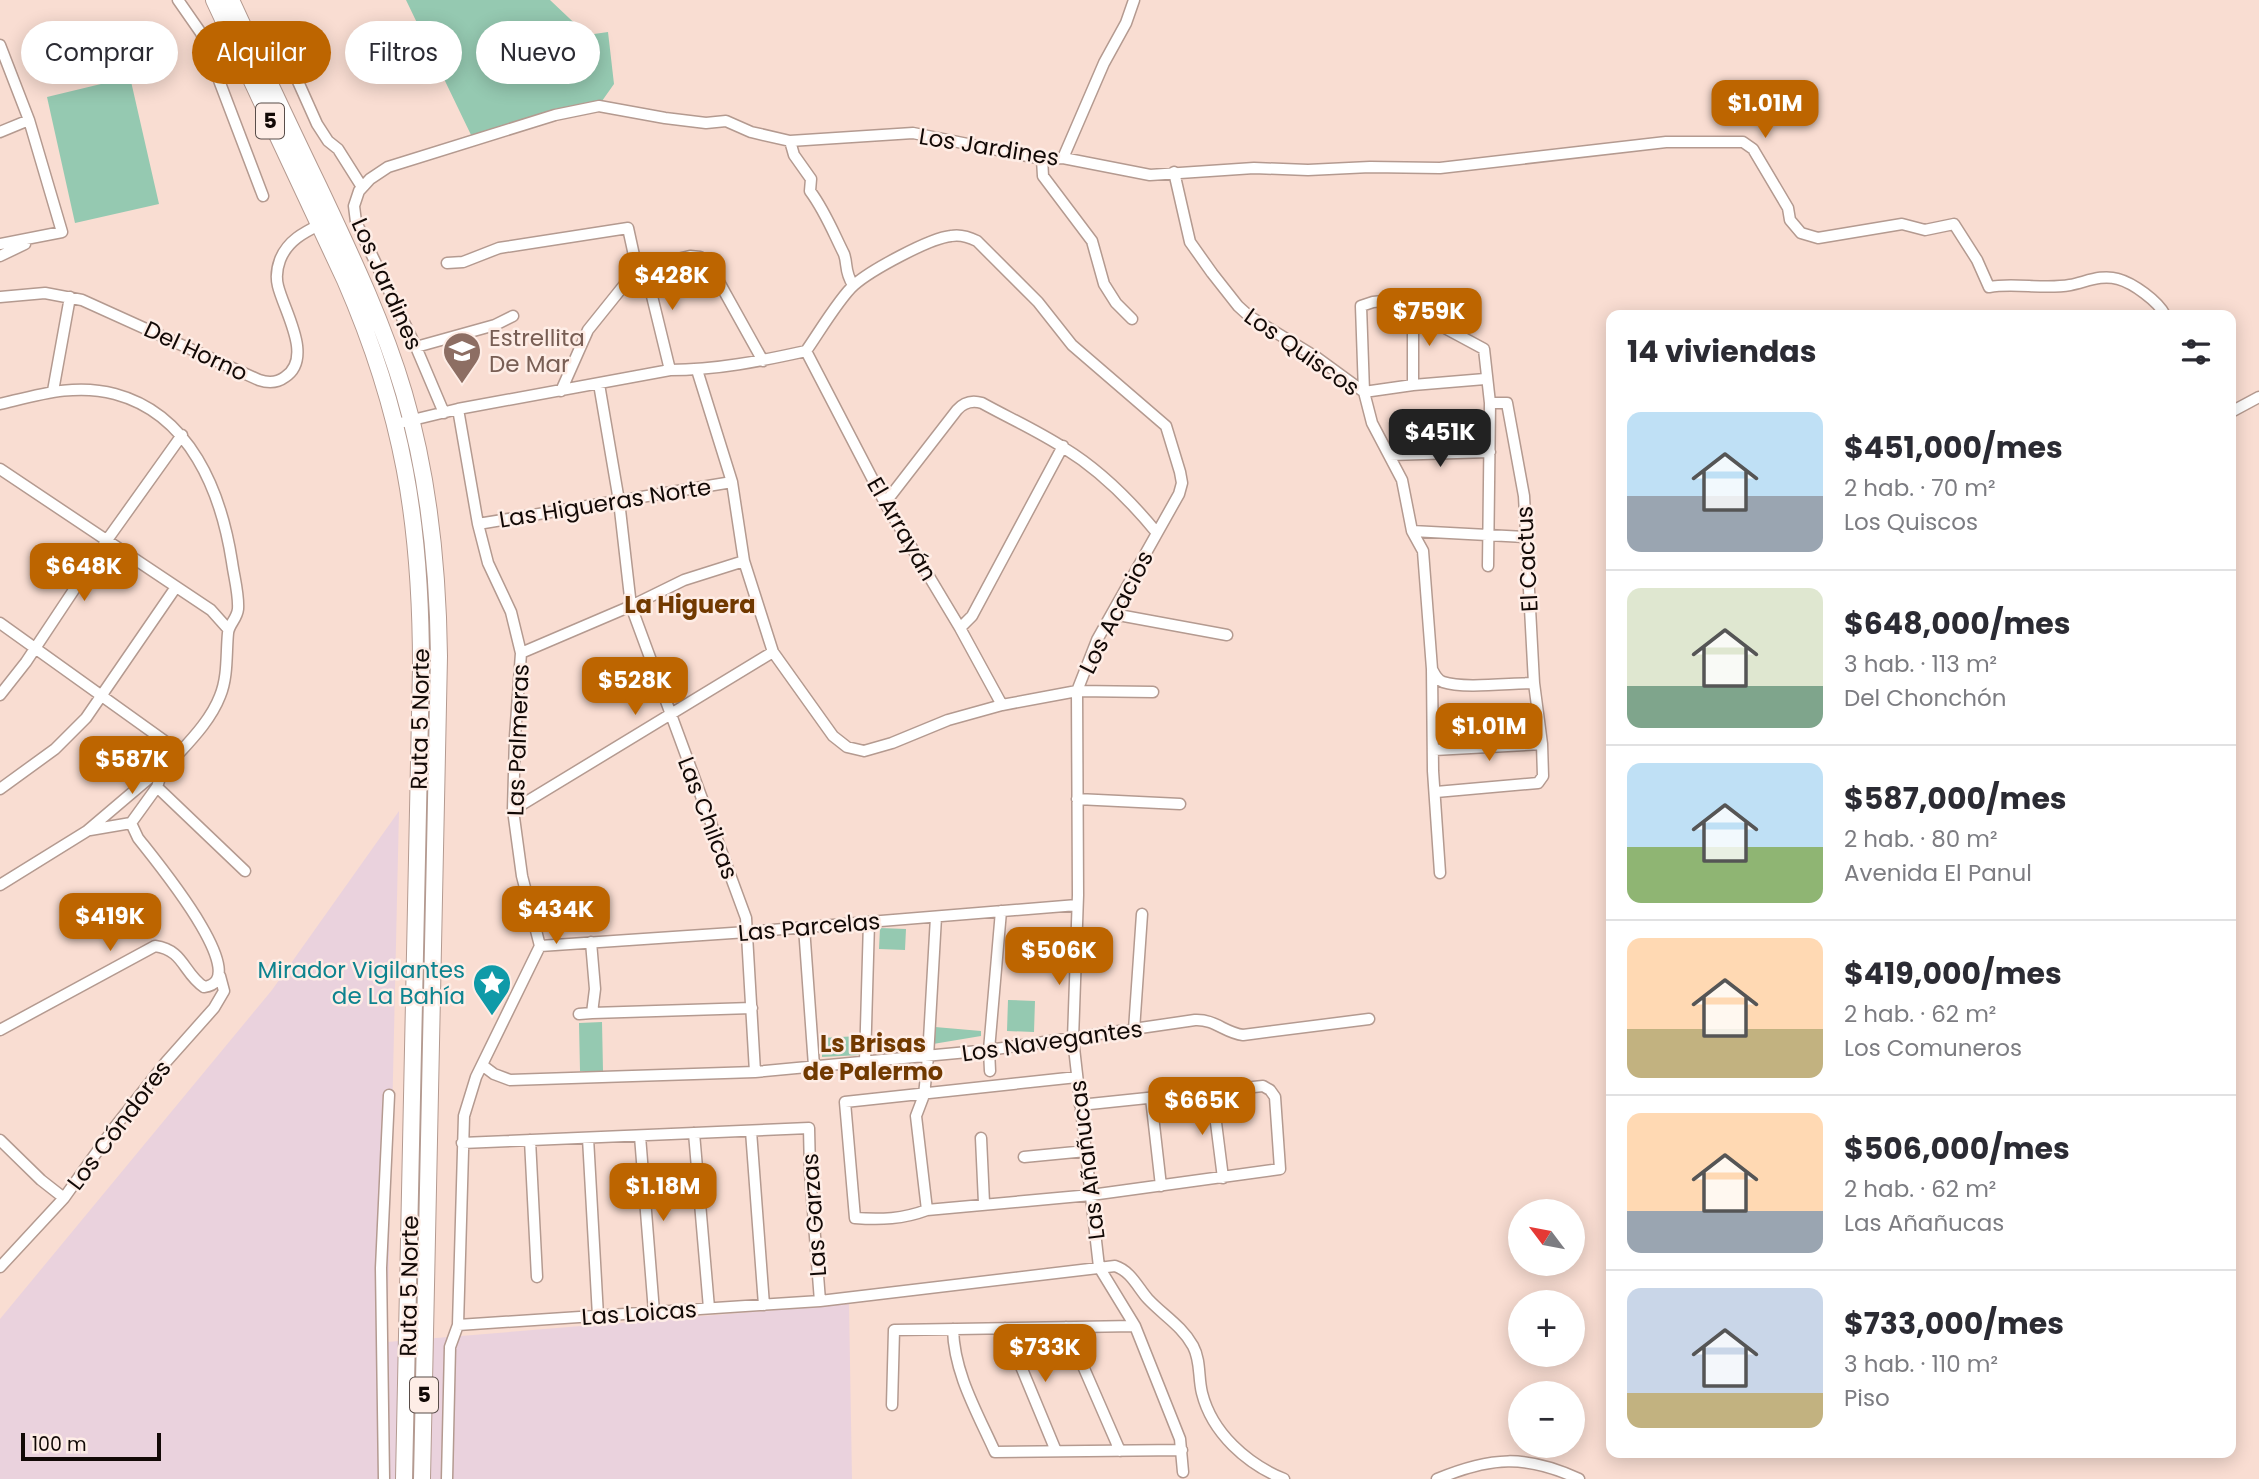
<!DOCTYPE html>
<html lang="es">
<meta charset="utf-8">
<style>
body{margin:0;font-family:Poppins,sans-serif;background:#f7f7f7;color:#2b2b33;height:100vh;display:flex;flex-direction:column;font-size:26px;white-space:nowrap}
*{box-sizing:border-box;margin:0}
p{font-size:23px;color:#7c7c81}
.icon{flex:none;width:38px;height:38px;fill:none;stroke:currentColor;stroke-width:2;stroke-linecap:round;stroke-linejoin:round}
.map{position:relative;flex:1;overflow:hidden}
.details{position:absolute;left:1606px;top:310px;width:630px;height:1148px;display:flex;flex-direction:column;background:#fff;border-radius:14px;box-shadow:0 4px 18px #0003}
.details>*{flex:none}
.guide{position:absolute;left:21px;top:21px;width:665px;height:63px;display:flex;gap:14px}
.needle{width:46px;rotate:302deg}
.buttons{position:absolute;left:1508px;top:1199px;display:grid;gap:14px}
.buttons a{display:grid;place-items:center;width:77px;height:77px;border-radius:50%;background:#fff;box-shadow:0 4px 18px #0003;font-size:35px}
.scale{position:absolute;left:21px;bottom:18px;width:140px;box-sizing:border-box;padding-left:7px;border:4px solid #120906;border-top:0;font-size:19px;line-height:24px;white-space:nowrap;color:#120906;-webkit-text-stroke:5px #feede6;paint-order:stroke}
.price{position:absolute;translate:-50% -60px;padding:0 16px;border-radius:14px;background:#bd6500;color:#fff;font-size:23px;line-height:46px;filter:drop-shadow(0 2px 4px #0008)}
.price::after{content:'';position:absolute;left:50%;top:42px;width:21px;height:16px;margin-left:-10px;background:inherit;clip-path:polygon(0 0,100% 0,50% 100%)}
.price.selected{background:#222;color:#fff}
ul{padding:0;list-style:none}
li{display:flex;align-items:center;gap:21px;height:175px;padding:0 21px}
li+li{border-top:2px solid #e1e1e2}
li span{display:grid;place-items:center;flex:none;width:196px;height:140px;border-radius:14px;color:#555}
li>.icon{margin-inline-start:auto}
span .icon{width:84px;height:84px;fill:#fffc;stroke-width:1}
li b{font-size:30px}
h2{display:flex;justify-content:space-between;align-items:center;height:84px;padding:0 21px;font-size:30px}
.chip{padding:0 24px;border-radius:32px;background:#fff;box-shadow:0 4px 18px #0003;font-size:24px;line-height:63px}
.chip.selected{background:#bd6500;color:#fff}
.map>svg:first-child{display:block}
.industrial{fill:#ead2dd}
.green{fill:#95c9b1}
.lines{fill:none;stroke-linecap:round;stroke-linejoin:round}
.minor-casing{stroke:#b49a90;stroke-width:13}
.highway-casing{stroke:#b49a90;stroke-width:18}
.minor{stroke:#fff;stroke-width:10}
.highway{stroke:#fff;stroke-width:16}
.labels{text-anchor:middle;stroke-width:5;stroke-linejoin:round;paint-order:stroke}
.shield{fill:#feede6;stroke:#594d49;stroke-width:2}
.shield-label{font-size:21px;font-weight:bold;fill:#120906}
.street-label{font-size:23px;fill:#120906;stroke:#feede6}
.education-label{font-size:23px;fill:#785e54;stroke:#feede6;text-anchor:start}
.culture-label{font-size:23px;fill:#0d838f;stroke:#feede6;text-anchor:end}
.neighbourhood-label{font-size:24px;font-weight:bold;fill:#713900;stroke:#feede6}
</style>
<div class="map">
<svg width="2259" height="1479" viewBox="0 0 2259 1479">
<rect width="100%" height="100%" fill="#f9ddd2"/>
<path class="industrial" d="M399 811 387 1342 849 1304 852 1479H0V1319L272 990Z"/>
<path class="green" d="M406 0H550L587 35 608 32 614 84 602 101 555 109 472 137Z
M130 77 159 204 75 223 47 97Z
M880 928 906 929 905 950 879 949Z
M1008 1000 1035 1001 1034 1032 1007 1031Z
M602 1022 603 1071H580L579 1023Z
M935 1027 981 1031V1036L933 1044Z
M859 1036 860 1055 822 1057V1038Z"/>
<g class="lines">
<defs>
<path id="minor" d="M178 0 201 33 263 196
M0 45 29 120 62 232 0 244
M283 48 317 124 328 141 338 149 362 187
M0 132 29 120
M790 141 794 155 811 179 810 191C825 211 833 232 844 254 848 265 844 271 853 285
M1063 158 1104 63 1126 23 1134 0
M1042 159 1043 176 1092 241 1104 284 1116 303 1132 319
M1174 172 1190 242 1212 273 1238 306 1249 316 1316 357 1364 392 1372 423 1402 480 1412 531 1423 551 1432 669 1433 771 1440 873
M0 256 25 244
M447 263 463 262 499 248 628 228 637 269 651 292 670 370
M0 297 45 293 82 300 259 380C268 383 277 383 285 377 314 358 284 311 278 286 276 278 277 268 280 260 288 239 307 231 325 222
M1413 311V385
M416 347 495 325 513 316
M806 351 885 503 960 628 1002 705
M697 370 732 482 744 561 773 652 833 736 847 747 864 751 892 743 948 720 1002 705 1077 691 1153 692
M599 384 619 501 631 606 746 918 755 1072
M53 391 70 297
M561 391 588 330 637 269 690 256 700 257 709 264 763 361
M0 404C38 395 75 383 115 394 190 414 221 491 232 562 234 577 239 594 238 609 237 619 229 624 228 633 226 654 228 677 220 696 212 717 195 736 180 752L87 831 0 885
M2231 412 2259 397
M444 413 416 347 356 222 354 206 359 191 370 179 388 167 555 115 599 106 665 118 706 123 726 121 751 132 790 141 913 133 1042 159 1063 158 1150 175 1254 168 1308 170 1370 167 1440 168 1666 142H1743L1753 149 1788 208 1790 220 1801 233 1818 238 1902 224 1925 230 1954 224 1977 260 1989 287C2015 282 2043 290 2070 285 2086 282 2101 274 2118 279 2133 283 2158 301 2165 315
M396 424 458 409 670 370C716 370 761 361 806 351 818 334 840 297 854 285 871 270 930 238 951 236 960 234 969 237 977 241L1038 302 1072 345 1166 426 1180 472 1182 483 1179 494 1097 640 1077 691 1078 895 1073 1039 1099 1267 1135 1326 1180 1439 1183 1472
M1389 455 1490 452
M0 469 211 610 228 629
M885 503 957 410C964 402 972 400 982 403 1009 418 1038 431 1064 448 1100 470 1130 500 1157 533
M478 524 732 482
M1412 531 1525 537
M1488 566 1490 403
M1113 614 1227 635
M0 623 180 752
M960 628 972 616 1063 446
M521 653 631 606 684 580 744 561
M1432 669C1435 675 1437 680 1443 682 1463 689 1511 683 1534 683
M0 695 26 662 107 540 182 435
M1434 750 1542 744
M163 768 157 787 245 871
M0 789 55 749 86 718 176 587
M1436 792 1538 783 1543 776 1542 744 1534 683 1524 496 1507 403H1490L1484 349 1393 300 1373 302 1361 306 1364 392 1413 385 1485 379
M1077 799 1180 804
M513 810 773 652
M90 830 131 823 157 787
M804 927 814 1066
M540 946 747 932 1077 905
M592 1013 752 1008
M579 1014 592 1013 595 989 591 942
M0 1030 155 946C184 950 183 973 204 987 257 981 151 855 138 838L131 823
M1134 1030 1142 914
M865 1062 869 922
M482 1065 494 1074 510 1080 755 1072 989 1050 1195 1020C1215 1019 1225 1033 1243 1035L1369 1019
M990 1071 989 1050 1001 911
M1077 1077 845 1102 855 1218C881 1220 903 1219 927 1210L1091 1195 1280 1169 1275 1097 1270 1090 1263 1086 1080 1105
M1212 1091 1223 1178
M1151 1098 1161 1186
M751 1131 764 1305
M694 1133 709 1308
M640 1136 654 1312
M588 1138 598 1316
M981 1138 984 1203
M0 1140 41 1180 64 1198
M530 1140 537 1277
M462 1143 809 1128 810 1172 820 1301
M1024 1157 1086 1151
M927 1210 916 1116 924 1095 928 1057 936 917
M0 1267 64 1198 114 1128 166 1062 214 1008 224 991 220 976
M458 1325 820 1301 1115 1266C1131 1271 1138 1288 1148 1299 1163 1315 1182 1326 1193 1346 1201 1361 1198 1377 1202 1393 1212 1433 1247 1464 1284 1479
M1066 1327 1120 1451
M1005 1328 1056 1451
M953 1329C954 1373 977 1412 995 1452L1182 1450
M892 1405 894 1330 1135 1326
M384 1479 381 1268 389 1095
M447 1479 450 1347 458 1325 464 1116 476 1077 540 946 522 876 513 810 515 737 521 653 511 612 488 563 478 524 458 409
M1437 1479C1490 1457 1526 1454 1579 1479"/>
<path id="highway" d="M214 0 345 280C403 413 421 523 421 667L404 1479
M231 0C260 63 289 125 319 187 351 255 383 322 404 393 429 478 438 567 439 656L422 1479"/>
</defs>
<use href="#minor" class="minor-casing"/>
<use href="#highway" class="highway-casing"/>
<use href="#minor" class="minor"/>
<use href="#highway" class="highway"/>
</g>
<defs>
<symbol id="school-pin" viewBox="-11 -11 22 30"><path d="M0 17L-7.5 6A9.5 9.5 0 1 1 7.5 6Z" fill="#8d6e63" stroke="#feede6"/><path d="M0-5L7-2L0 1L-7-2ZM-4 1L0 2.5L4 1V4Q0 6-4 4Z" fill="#fff"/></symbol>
<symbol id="sight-pin" viewBox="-11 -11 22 30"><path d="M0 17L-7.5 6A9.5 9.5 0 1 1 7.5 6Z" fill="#0f9aa8" stroke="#feede6"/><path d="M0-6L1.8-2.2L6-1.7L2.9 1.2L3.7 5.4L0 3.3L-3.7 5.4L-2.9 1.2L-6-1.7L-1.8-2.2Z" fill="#fff"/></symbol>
</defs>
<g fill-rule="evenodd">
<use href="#school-pin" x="440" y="329" width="44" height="60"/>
<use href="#sight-pin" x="470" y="961" width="44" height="60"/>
</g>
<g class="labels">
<g class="shield">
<rect x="256" y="103.5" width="28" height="35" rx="5"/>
<rect x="410" y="1377.5" width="28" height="35" rx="5"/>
</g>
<g class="shield-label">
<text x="270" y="128">5</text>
<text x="424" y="1402">5</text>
</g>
<g class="street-label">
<text transform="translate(989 147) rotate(9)" y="8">Los Jardines</text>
<text transform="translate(387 284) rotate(66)" y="8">Los Jardines</text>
<text transform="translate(196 351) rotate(25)" y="8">Del Horno</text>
<text transform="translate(1302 352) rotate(35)" y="8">Los Quiscos</text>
<text transform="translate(605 503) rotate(-9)" y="8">Las Higueras Norte</text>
<text transform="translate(902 529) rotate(60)" y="8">El Arrayán</text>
<text transform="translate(1527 559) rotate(-93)" y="8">El Cactus</text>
<text transform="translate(1116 612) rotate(-63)" y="8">Los Acacios</text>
<text transform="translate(420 719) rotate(-89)" y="8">Ruta 5 Norte</text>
<text transform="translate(518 740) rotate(-88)" y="8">Las Palmeras</text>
<text transform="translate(708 818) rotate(69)" y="8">Las Chilcas</text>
<text transform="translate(809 927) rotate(-5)" y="8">Las Parcelas</text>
<text transform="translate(1052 1041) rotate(-8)" y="8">Los Navegantes</text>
<text transform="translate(119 1125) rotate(-53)" y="8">Los Cóndores</text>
<text transform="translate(1087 1160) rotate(-97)" y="8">Las Añañucas</text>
<text transform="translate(814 1215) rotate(-94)" y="8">Las Garzas</text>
<text transform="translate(409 1286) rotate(-89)" y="8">Ruta 5 Norte</text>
<text transform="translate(639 1313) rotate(-4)" y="8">Las Loicas</text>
</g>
<g class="education-label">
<text x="489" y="346">Estrellita<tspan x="489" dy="26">De Mar</tspan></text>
</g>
<g class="culture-label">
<text x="465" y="978">Mirador Vigilantes<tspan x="465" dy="26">de La Bahía</tspan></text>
</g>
<g class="neighbourhood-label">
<text x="690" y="613">La Higuera</text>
<text x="873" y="1052">Ls Brisas<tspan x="873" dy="28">de Palermo</tspan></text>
</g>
</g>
</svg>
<div class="buttons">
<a><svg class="needle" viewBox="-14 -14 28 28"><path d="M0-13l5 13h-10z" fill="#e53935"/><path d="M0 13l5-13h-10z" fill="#7c7c81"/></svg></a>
<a>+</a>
<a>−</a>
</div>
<div class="scale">100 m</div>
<b class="price" style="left:1765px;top:140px">$1.01M</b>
<b class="price" style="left:672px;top:312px">$428K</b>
<b class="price" style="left:1429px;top:348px">$759K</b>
<b class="price selected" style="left:1440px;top:469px">$451K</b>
<b class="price" style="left:84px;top:603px">$648K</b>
<b class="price" style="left:635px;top:717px">$528K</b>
<b class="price" style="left:1489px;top:763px">$1.01M</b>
<b class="price" style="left:132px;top:796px">$587K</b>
<b class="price" style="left:556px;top:946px">$434K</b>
<b class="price" style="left:110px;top:953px">$419K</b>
<b class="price" style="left:1059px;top:987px">$506K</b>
<b class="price" style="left:1202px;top:1137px">$665K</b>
<b class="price" style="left:663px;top:1223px">$1.18M</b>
<b class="price" style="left:1045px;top:1384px">$733K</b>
<div class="guide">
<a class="chip">Comprar</a>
<a class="chip selected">Alquilar</a>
<a class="chip">Filtros</a>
<a class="chip">Nuevo</a>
</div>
<section class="details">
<h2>14 viviendas<svg class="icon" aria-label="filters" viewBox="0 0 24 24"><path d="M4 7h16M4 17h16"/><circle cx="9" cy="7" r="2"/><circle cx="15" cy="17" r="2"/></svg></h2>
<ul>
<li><span style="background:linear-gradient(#bfe0f5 60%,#9aa5b1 0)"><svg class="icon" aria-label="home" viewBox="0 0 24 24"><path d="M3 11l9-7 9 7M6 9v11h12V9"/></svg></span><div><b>$451,000/mes</b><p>2 hab. · 70 m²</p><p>Los Quiscos</p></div></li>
<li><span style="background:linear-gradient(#dfe7d0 70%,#7fa58c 0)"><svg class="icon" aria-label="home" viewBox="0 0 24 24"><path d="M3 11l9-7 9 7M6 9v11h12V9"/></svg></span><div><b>$648,000/mes</b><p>3 hab. · 113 m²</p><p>Del Chonchón</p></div></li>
<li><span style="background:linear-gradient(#bfe0f5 60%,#8fb573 0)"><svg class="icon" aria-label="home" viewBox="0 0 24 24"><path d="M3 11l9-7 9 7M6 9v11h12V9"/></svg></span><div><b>$587,000/mes</b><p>2 hab. · 80 m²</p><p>Avenida El Panul</p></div></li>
<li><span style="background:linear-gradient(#ffd9b3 65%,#c2b280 0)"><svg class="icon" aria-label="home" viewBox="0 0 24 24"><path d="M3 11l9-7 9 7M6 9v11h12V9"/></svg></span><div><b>$419,000/mes</b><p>2 hab. · 62 m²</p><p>Los Comuneros</p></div></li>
<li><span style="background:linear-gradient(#ffd9b3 70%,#9aa5b1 0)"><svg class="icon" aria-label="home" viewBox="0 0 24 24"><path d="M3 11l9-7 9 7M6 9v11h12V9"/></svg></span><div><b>$506,000/mes</b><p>2 hab. · 62 m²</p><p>Las Añañucas</p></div></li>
<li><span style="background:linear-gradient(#c9d6e8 75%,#c2b280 0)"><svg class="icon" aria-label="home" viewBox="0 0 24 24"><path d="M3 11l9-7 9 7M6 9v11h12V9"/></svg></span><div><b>$733,000/mes</b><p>3 hab. · 110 m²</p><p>Piso</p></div></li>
</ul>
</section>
</div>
